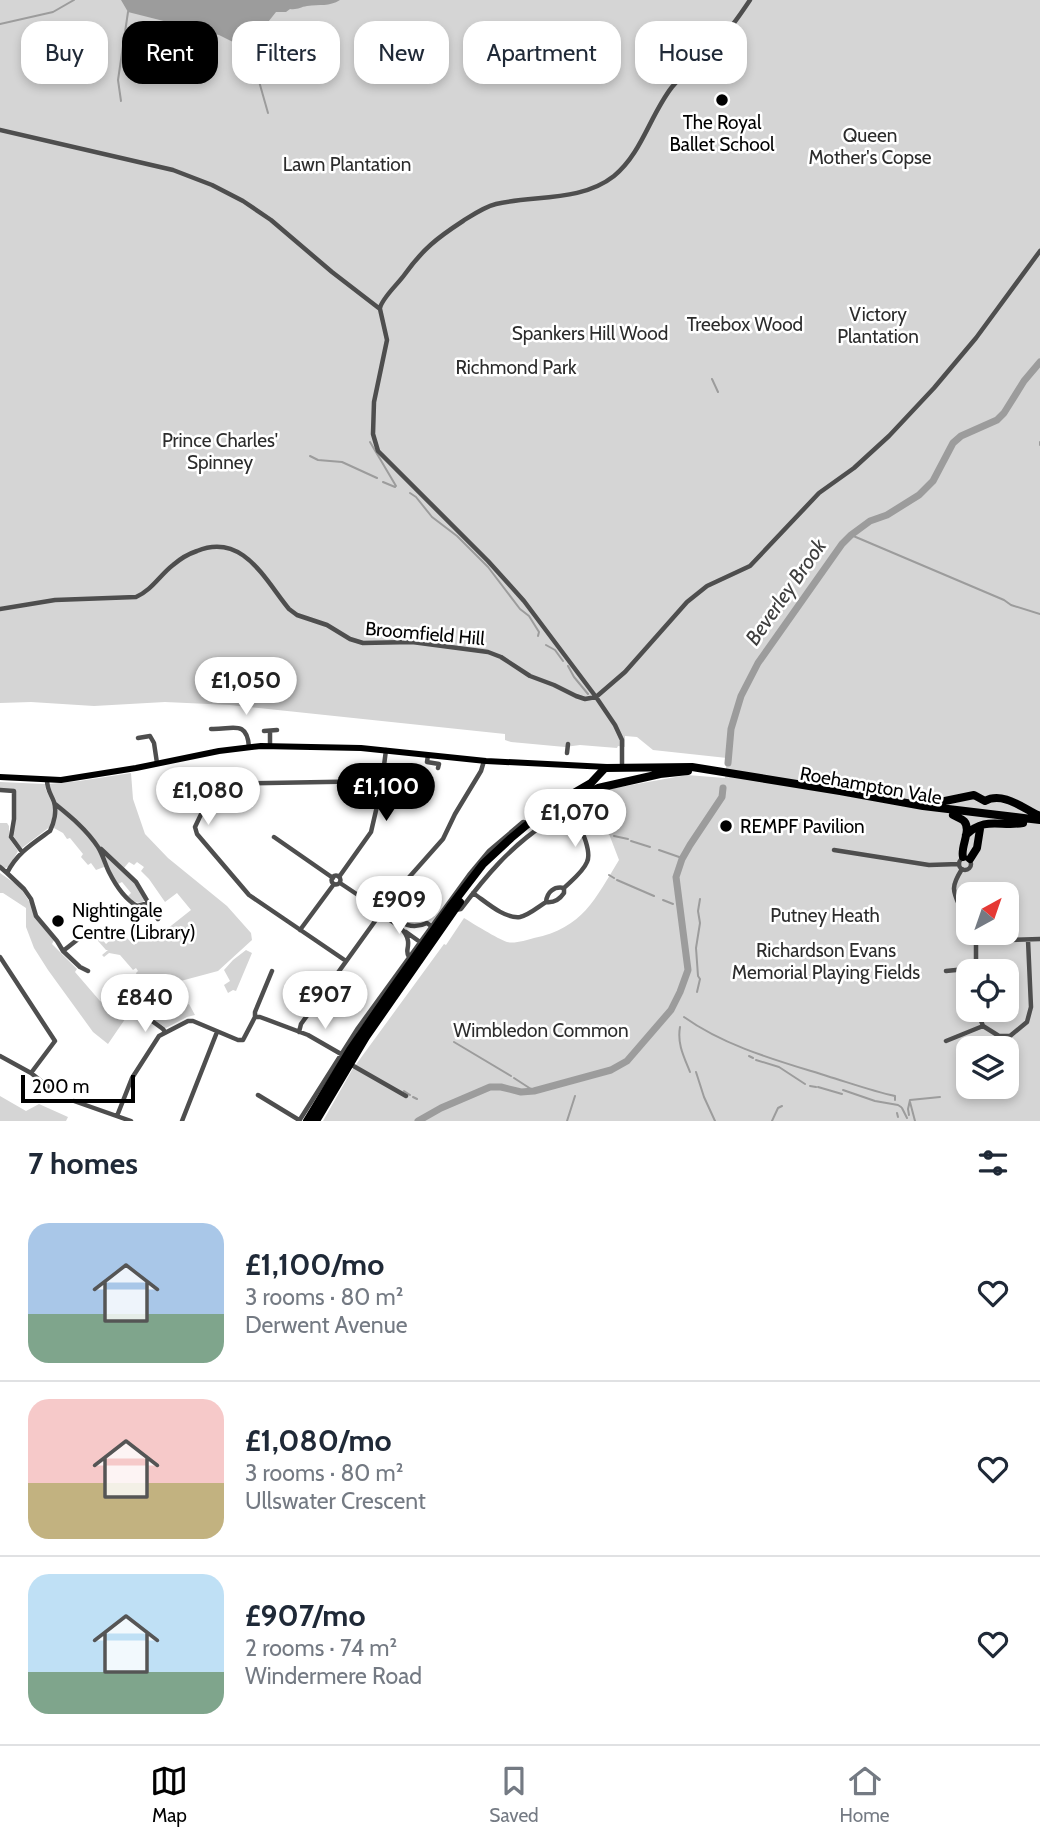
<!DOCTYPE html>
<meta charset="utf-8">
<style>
body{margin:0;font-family:Cabin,sans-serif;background:#f2f2f3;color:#1f2937;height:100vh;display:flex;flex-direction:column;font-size:26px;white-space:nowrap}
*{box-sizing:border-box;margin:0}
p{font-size:23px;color:#747a83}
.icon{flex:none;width:38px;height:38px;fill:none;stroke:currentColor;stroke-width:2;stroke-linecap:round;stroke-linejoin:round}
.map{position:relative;height:1121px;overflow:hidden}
.panel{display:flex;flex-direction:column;background:#fff;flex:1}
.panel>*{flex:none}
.banner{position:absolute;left:21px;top:21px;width:999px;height:63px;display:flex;gap:14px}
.needle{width:46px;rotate:40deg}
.fabs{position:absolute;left:956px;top:882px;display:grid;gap:14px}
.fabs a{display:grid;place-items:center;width:63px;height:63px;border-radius:14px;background:#fff;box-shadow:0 4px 10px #0003;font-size:35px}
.scale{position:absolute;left:21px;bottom:18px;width:114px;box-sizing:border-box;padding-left:7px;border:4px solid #000;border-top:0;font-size:19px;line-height:24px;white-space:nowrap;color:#000;-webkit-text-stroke:5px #fff;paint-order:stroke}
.price{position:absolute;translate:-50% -60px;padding:0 16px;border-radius:24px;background:#fff;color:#222;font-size:23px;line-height:46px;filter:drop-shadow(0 2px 4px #0008)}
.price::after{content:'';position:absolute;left:50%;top:42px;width:21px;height:16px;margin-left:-10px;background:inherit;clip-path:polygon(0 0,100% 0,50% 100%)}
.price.selected{background:#000;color:#fff}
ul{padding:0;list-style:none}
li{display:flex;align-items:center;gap:21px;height:175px;padding:0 28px}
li+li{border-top:2px solid #e0e1e3}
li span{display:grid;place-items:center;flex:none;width:196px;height:140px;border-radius:21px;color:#555}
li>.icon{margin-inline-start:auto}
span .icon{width:84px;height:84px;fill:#fffc;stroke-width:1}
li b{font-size:30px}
h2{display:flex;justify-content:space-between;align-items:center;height:84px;padding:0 28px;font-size:30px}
.tag{padding:0 24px;border-radius:21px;background:#fff;box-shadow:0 4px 10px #0003;font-size:24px;line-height:63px}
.tag.selected{background:#000;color:#fff}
.dock{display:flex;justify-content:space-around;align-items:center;height:98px;border-top:2px solid #e0e1e3;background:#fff;font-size:19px;color:#747a83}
.dock a{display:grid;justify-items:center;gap:4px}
.dock .selected{color:#000}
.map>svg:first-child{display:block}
.green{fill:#d5d5d5;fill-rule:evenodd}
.water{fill:#9c9c9c}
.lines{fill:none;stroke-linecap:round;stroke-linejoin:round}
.stream{stroke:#9c9c9c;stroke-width:2}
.river{stroke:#9c9c9c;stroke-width:7}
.street{stroke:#4e4e4e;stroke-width:4.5}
.primary{stroke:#000;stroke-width:6}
.highway{stroke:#000;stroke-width:8}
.poi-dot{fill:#000;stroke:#fff;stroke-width:2.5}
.labels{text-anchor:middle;stroke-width:5;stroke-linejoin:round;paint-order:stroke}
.poi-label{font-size:19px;fill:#000;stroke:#fff;text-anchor:start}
.park-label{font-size:19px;fill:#2c2c2c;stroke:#fff}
.street-label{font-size:19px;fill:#000;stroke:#fff}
.water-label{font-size:21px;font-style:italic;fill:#3d3d3d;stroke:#fff}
</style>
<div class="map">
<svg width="1040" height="1121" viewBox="0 0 1040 1121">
<rect width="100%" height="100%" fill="#fff"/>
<path class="green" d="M0 0H1040V1121H323L352 1070 444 944 446 945 464 918C472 923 498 939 507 942 515 944 526 940 534 938 583 928 595 899 619 860L596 800 598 796 609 792V789L687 775 725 778 727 758 653 750 637 737 625 736V747L618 746 617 748 580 745 565 747 511 742 505 740V734L230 705 165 702 94 706 31 702 0 703ZM968 894H1006V933H968ZM968 971H1006V1010H968ZM968 1048H1006V1087H968Z
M131 773 133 799 145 834 168 858 227 906 251 933 252 940 218 971 162 986 157 990 164 1003 169 1001 174 1011 189 1004 195 1015 187 1017 166 1028 134 1006 108 1044 93 1032 48 970 34 948 26 927V908L3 893H0V873L20 887 54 940 52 944 77 969 75 972 100 1001 105 1003 137 976 136 973 138 971 136 968 133 970 120 955 109 953 104 957 102 955 108 950H106L91 933 94 930 97 933 102 929 105 934 101 938 106 944 120 931 134 945 149 932 154 937 164 928 167 929 191 910 177 893 165 902 149 879 141 871 144 867 137 862 134 865 129 862 124 868 99 845 77 820 56 803 48 784 79 781Z
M0 782 45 784 46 790 54 807 51 826 22 848 15 839 13 834 15 791 0 789Z
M57 807C74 823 101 842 104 867L96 870 91 863 88 865 81 857 83 854 70 838 67 839 63 833 54 828Z
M0 823H7L9 826V838L18 851 9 867 4 868 0 866Z
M103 853 134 882 145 900C139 906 133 901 128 896L131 893 122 882 118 884 109 870Z
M246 950 252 953 236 991 233 990 228 993 224 985 230 981 224 970 233 960Z
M0 1096 26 1111 39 1104 68 1117 66 1121H0Z"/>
<path class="water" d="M121 0H340C329 7 320 4 307 6 300 7 298 10 290 9L286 12H276L257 36 253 45 241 46 219 35 128 12Z"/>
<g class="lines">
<path class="stream" d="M0 24 53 12 74 0
M249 46 268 113
M121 101 118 80 128 12
M712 379 718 392
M370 442 396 486
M1040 442V445
M310 456 318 460 342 462 377 478
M383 482 395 487
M410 493 416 497 432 517 457 536 488 567 520 609 529 616 539 632 538 636
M851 535 1004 600 1011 605 1040 614
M546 645 555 650 563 661
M568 666 574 677 588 694
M614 836 628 839
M631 841 650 847
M659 850 682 858
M609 875 614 878
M617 880 654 896
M663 900 673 904
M697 992 700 979 698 976 696 948 700 923 698 911 700 899
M684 1017C726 1047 779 1061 827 1076 850 1083 872 1091 895 1096V1100
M680 1027C677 1044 684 1057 690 1072
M454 1042 511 1076
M749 1056 753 1058
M756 1060 779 1067 805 1084
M696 1072 704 1097 715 1121
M514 1078 534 1091
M810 1086 816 1087
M818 1087 842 1094
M843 1090 875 1101 898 1105 901 1107
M404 1091 410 1095
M413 1097 417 1099
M910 1102 915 1121
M902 1108 907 1118
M897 1113 898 1117
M909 1115 908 1109 910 1100 940 1097
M567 1121 575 1096
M772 1121 778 1108 782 1106"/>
<path class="river" d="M728 763 731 729 741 696 758 663 842 544 851 535 870 521 887 515 919 495 933 481 953 443 961 436 997 420 1004 413 1024 381 1040 362
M418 1121 441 1108 490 1087H501L521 1092 534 1091 611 1070 627 1061 671 1010 680 992 688 970 676 877 682 859 690 845 722 797 723 788"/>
<path class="street" d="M0 130 173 170 212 185 243 201 271 220 332 272 380 309 387 340 374 402 373 434 378 451 488 561 524 601 596 697 615 725 622 740V767
M380 308C382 298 398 284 405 274 423 249 437 238 463 221 474 214 484 207 496 204 535 195 581 202 614 176 642 153 650 115 672 87 688 68 708 53 725 34 734 24 742 12 750 0
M0 609 55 600 136 597C152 590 160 575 173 565 180 559 188 554 197 551 243 532 265 580 289 609L297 615 327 625 350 639 363 643 412 642 488 652 501 657 530 676 554 685 576 696 585 699 596 697 625 672 687 602 707 586 750 566 819 493 854 468 889 436 934 388 976 338 1040 251
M211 729C232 730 247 719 249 747
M264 731 277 730
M138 738 150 736 154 743 157 763
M270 746V731
M567 753 568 744
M428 755 427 762 439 764 438 768
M799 783 807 779 840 784V791
M167.5 794a4.5 4.5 0 1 1 9 0a4.5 4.5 0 1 1-9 0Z
M0 790 14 791V819L11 837 22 852
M177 796 204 808
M55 804C71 817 86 829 98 847 103 855 105 864 109 872 115 884 125 899 137 906L149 903
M274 837 333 878
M101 849 136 882 158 919
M834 850 929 865 959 864
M959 864a6 6 0 1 1 12 0a6 6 0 1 1-12 0Z
M0 867 7 873C17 853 32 844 50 831 54 823 57 811 54 802 51 794 47 790 47 780
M962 869C950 888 953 891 961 909 964 916 963 926 963 933L974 934 976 941 1040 939
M7 873 24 889 31 899 36 916 57 941 63 951 80 967 88 971
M331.5 880a4.5 4.5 0 1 1 9 0a4.5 4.5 0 1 1-9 0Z
M339 877 371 832 381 789 386 750
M340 883 382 911
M564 888C572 880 583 872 587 862 593 850 577 821 572 808
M473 893C485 901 504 919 520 917 529 915 538 907 546 902 554 903 560 899 564 893V888C554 886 547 892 546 902
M384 909C399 920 408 932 427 923L431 926
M455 910 461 909C485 877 510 847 545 824 558 815 588 805 593 791
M380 914C391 921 406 928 408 941 409 949 405 951 409 957
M300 930 334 884
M406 932 420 942
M976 941V971
M63 951 77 940
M0 957 55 1041 31 1073 0 1056
M346 961 249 895 197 834 195 827 213 789 218 784 382 781
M946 971 976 968
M137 1010 163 1029 165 1032
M977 1010 983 1026 999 1036H1010L1027 1022 1031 1007 1028 940
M255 1017V1012L272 971
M299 1032 301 1024 396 892 443 839 455 814 481 771 484 761
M946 1041 983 1026
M350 1064 406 1096
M31 1073 51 1089
M258 1095 299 1120
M74 1101 131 1121
M117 1116 132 1078 159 1036 188 1021H193L238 1040H243L255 1017H260L308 1035 341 1054
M182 1121 217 1032
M299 1121 358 1028 469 875 489 851 523 822 528 823"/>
<path class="primary" d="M0 777 61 780 136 768 219 751 261 746 361 748 486 761 607 767"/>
<path class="highway" d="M925 803 940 802 974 795 985 801C1003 791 1024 809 1040 816
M953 815C956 817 961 818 964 821 972 830 960 847 963 857
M543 819 580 797 598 788 660 774 688 771
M966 835C985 816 1000 827 1023 823
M970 859 977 848 980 829
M307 1121 350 1050 392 989 450 907 483 864 511 838 529 823 555 804 591 783 605 768 692 767 840 791 923 806 1040 820
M316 1121 366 1037 460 902"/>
</g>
<g class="poi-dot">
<circle cx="722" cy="100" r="7"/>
<circle cx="726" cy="826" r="7"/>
<circle cx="58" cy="921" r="7"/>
</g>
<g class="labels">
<g class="poi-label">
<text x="722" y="129" text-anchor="middle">The Royal<tspan x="722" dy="22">Ballet School</tspan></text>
<text x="740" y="833">REMPF Pavilion</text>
<text x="72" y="917">Nightingale<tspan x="72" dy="22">Centre (Library)</tspan></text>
</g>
<g class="park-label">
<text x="870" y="142">Queen<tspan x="870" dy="22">Mother's Copse</tspan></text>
<text x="347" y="171">Lawn Plantation</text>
<text x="878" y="321">Victory<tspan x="878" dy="22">Plantation</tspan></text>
<text x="745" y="331">Treebox Wood</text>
<text x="590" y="340">Spankers Hill Wood</text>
<text x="516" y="374">Richmond Park</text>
<text x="220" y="447">Prince Charles'<tspan x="220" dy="22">Spinney</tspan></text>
<text x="825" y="922">Putney Heath</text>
<text x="826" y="957">Richardson Evans<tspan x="826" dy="22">Memorial Playing Fields</tspan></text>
<text x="541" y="1037">Wimbledon Common</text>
</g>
<g class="street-label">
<text transform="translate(425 633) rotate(5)" y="7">Broomfield Hill</text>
<text transform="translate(871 785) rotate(10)" y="7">Roehampton Vale</text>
</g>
<g class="water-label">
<text transform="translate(786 592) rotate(-55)" y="7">Beverley Brook</text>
</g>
</g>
</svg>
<div class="fabs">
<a><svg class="needle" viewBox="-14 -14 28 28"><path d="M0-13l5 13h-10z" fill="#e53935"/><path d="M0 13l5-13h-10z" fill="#747a83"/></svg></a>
<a><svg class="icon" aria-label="locate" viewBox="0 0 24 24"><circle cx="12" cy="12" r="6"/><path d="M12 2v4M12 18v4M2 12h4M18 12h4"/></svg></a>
<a><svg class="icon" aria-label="layers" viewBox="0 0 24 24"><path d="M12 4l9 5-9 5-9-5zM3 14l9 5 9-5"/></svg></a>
</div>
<div class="scale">200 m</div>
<b class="price" style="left:246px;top:717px">£1,050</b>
<b class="price selected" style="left:386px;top:823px">£1,100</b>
<b class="price" style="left:208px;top:827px">£1,080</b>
<b class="price" style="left:575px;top:849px">£1,070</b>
<b class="price" style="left:399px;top:936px">£909</b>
<b class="price" style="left:325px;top:1031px">£907</b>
<b class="price" style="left:145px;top:1034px">£840</b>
<div class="banner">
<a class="tag">Buy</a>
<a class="tag selected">Rent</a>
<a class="tag">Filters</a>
<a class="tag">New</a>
<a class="tag">Apartment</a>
<a class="tag">House</a>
</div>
</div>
<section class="panel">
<h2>7 homes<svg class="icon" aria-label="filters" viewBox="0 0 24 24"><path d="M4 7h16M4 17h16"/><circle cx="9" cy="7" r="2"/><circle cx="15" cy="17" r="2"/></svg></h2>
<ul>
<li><span style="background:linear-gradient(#a9c7e8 65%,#7fa58c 0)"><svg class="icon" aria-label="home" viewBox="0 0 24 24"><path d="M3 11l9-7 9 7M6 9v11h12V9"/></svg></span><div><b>£1,100/mo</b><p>3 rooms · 80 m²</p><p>Derwent Avenue</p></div><svg class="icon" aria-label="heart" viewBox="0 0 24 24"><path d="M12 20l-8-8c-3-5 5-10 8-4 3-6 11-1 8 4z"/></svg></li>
<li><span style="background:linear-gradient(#f6c9c9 60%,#c2b280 0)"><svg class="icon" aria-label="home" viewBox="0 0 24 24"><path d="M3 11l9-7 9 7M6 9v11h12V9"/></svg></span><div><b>£1,080/mo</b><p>3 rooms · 80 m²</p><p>Ullswater Crescent</p></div><svg class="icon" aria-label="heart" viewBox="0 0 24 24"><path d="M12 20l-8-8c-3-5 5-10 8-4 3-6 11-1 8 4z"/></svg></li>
<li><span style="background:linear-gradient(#bfe0f5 70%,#7fa58c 0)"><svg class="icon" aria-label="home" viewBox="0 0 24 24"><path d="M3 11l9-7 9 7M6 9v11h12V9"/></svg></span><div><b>£907/mo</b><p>2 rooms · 74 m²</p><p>Windermere Road</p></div><svg class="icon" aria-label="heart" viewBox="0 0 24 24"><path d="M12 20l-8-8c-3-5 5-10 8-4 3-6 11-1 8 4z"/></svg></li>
</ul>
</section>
<nav class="dock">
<a class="selected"><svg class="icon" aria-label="map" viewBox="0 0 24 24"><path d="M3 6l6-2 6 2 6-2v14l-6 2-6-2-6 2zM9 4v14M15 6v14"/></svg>Map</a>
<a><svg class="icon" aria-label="saved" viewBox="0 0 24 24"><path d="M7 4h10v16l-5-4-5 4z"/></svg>Saved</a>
<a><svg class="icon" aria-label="home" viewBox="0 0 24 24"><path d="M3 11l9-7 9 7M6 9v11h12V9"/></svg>Home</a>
</nav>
